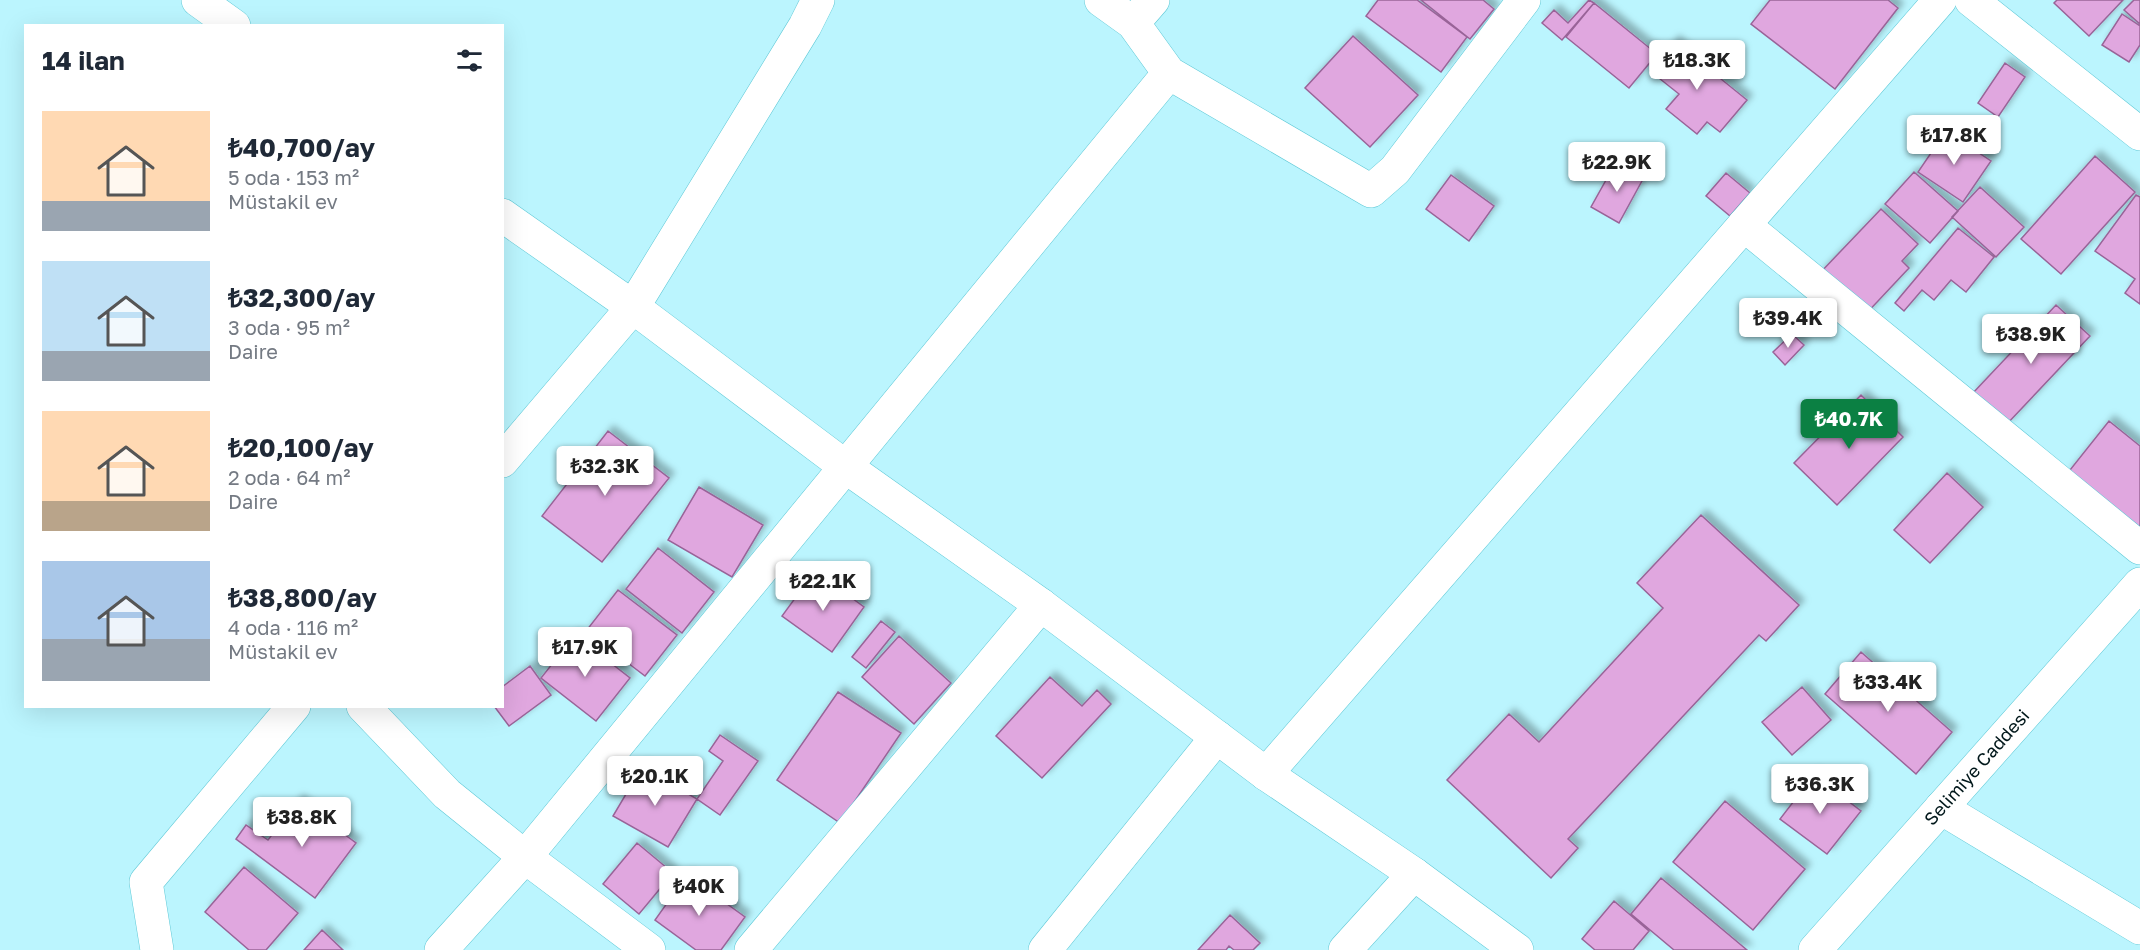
<!DOCTYPE html>
<html lang="tr">
<meta charset="utf-8">
<style>
body{margin:0;font-family:"Golos Text",sans-serif;background:#f2f2f3;color:#1f2937;height:100vh;display:flex;flex-direction:column;font-size:22px;white-space:nowrap}
*{box-sizing:border-box;margin:0}
p{font-size:20px;color:#747a83}
.icon{flex:none;width:33px;height:33px;fill:none;stroke:currentColor;stroke-width:2;stroke-linecap:round;stroke-linejoin:round}
.map{position:relative;flex:1;overflow:hidden}
.drawer{position:absolute;left:24px;top:24px;width:480px;height:684px;display:flex;flex-direction:column;background:#fff;border-radius:0px;box-shadow:0 6px 24px #0002}
.drawer>*{flex:none}
.price{position:absolute;translate:-50% -51px;padding:0 14px;border-radius:6px;background:#fff;color:#222;font-size:20px;line-height:39px;filter:drop-shadow(0 2px 3px #0008)}
.price::after{content:'';position:absolute;left:50%;top:36px;width:18px;height:14px;margin-left:-9px;background:inherit;clip-path:polygon(0 0,100% 0,50% 100%)}
.price.current{background:#0b8043;color:#fff}
ul{padding:0;list-style:none}
li{display:flex;align-items:center;gap:18px;height:150px;padding:0 18px}
li span{display:grid;place-items:center;flex:none;width:168px;height:120px;border-radius:0px;color:#555}
li>.icon{margin-inline-start:auto}
span .icon{width:72px;height:72px;fill:#fffc;stroke-width:1}
li b{font-size:26px}
h2{display:flex;justify-content:space-between;align-items:center;height:72px;padding:0 18px;font-size:26px}
.map>svg:first-child{display:block}
.building{fill:#e0a7df;stroke:#996498;stroke-width:1.5;filter:url(#shadow)}
.lines{fill:none;stroke-linecap:round;stroke-linejoin:round}
.minor-casing{stroke:#5dc8d6;stroke-width:34}
.minor{stroke:#fff;stroke-width:33}
.labels{text-anchor:middle;stroke-width:4.5;stroke-linejoin:round;paint-order:stroke}
.street-label{font-size:18px;fill:#02181b;stroke:#e8fbfd}
</style>
<div class="map">
<svg width="2140" height="950" viewBox="0 0 2140 950">
<defs>
<filter id="shadow"><feDropShadow dx="5.5" dy="-5.5" stdDeviation="3" flood-color="#0004"/></filter>
</defs>
<rect width="100%" height="100%" fill="#bbf5fe"/>
<path class="building" d="M1378 0H1417L1467 37 1441 72 1366 16Z
M1421 0H1483L1494 9 1470 39Z
M1589 0 1594 3 1562 40 1542 23 1554 10 1568 23Z
M1770 0H1888L1898 8 1835 89 1751 24Z
M2057 0H2123L2089 36 2054 3Z
M2134 0H2140V24L2124 10Z
M1594 3 1657 54 1629 88 1566 37Z
M2122 14 2140 26V45L2129 62 2102 45Z
M1353 36 1418 95 1370 147 1305 88Z
M1674 41 1747 100 1720 132 1707 122 1697 134 1666 109 1679 94 1650 71Z
M2005 63 2025 77 1998 117 1978 103Z
M1946 131 1991 161 1963 202 1918 172Z
M2095 156 2135 192 2061 274 2021 239Z
M1615 164 1643 179 1619 223 1591 207Z
M1914 172 1958 211 1930 243 1885 204Z
M1726 173 1750 193 1730 216 1706 196Z
M1451 175 1494 206 1469 241 1426 209Z
M1980 187 2024 227 1996 257 1952 217Z
M2136 195 2140 197V304L2125 293 2135 279 2095 251Z
M1881 209 1918 244 1902 261 1909 268 1863 317 1818 275Z
M1958 228 1994 257 1966 292 1951 280 1934 300 1922 290 1904 311 1895 303Z
M2056 305 2090 336 2006 425 1972 394Z
M1792 334 1804 345 1785 365 1773 352Z
M1861 395 1903 437 1837 505 1794 463Z
M2109 421 2140 446V527L2066 475Z
M608 431 669 478 602 562 542 516Z
M1947 473 1983 507 1930 563 1894 530Z
M699 487 763 525 732 577 668 540Z
M1701 515 1799 605 1766 641 1759 635 1568 839 1578 848 1551 878 1447 780 1509 714 1539 742 1663 608 1637 583Z
M658 548 714 592 682 633 626 589Z
M815 571 864 607 832 652 782 616Z
M618 590 677 635 645 676 586 631Z
M881 621 895 632 866 668 852 657Z
M575 635 630 678 596 721 541 678Z
M899 636 951 683 914 724 862 677Z
M1861 652 1952 732 1916 774 1825 694Z
M530 666 551 695 509 726 494 706H502V687Z
M1050 677 1082 706 1097 690 1111 704 1042 778 996 736Z
M1802 687 1831 720 1792 755 1762 722Z
M838 692 901 733 840 823 777 780Z
M720 735 758 761 720 815 697 799 723 761 709 751Z
M642 767 697 799 668 847 613 816Z
M1814 775 1861 811 1827 854 1780 819Z
M298 800 356 843 315 898 236 839 246 825 268 840Z
M1725 801 1805 869 1753 930 1673 862Z
M637 843 673 873 639 914 603 884Z
M244 867 298 913 266 950H249L205 912Z
M687 875 745 917 721 950H696L655 920Z
M1661 878 1747 950H1674L1631 914Z
M1614 901 1649 931 1633 950H1595L1582 939Z
M1230 915 1260 943 1253 950H1234L1229 946 1226 950H1198Z
M322 930 343 950H304Z"/>
<g class="lines">
<defs>
<g id="minor">
<path d="M198 0 234 26"/>
<path d="M1101 0 1133 23 1169 73 1371 191 1395 170 1524 0"/>
<path d="M1971 0 2140 134"/>
<path d="M1133 23 1153 0"/>
<path d="M502 215 633 307 846 467 1041 605 1266 774 1414 874 1517 950"/>
<path d="M1744 225 2140 548"/>
<path d="M502 461 633 307 805 26 818 0"/>
<path d="M363 706 447 794 525 857 649 950"/>
<path d="M1266 774 1940 0"/>
<path d="M1941 808 2140 928"/>
<path d="M157 950 146 882 294 706"/>
<path d="M441 950 525 857 1169 73"/>
<path d="M751 950 1041 605"/>
<path d="M1045 950 1217 737"/>
<path d="M1345 950 1414 874"/>
<path id="s1" d="M1815 950 2140 584"/>
</g>
</defs>
<use href="#minor" class="minor-casing"/>
<use href="#minor" class="minor"/>
</g>
<g class="labels">
<g class="street-label">
<text dy="6" stroke="none"><textPath href="#s1" startOffset="244">Selimiye Caddesi</textPath></text>
</g>
</g>
</svg>
<b class="price" style="left:1697px;top:91px">₺18.3K</b>
<b class="price" style="left:1954px;top:166px">₺17.8K</b>
<b class="price" style="left:1617px;top:193px">₺22.9K</b>
<b class="price" style="left:1788px;top:349px">₺39.4K</b>
<b class="price" style="left:2031px;top:365px">₺38.9K</b>
<b class="price current" style="left:1849px;top:450px">₺40.7K</b>
<b class="price" style="left:605px;top:497px">₺32.3K</b>
<b class="price" style="left:823px;top:612px">₺22.1K</b>
<b class="price" style="left:585px;top:678px">₺17.9K</b>
<b class="price" style="left:1888px;top:713px">₺33.4K</b>
<b class="price" style="left:655px;top:807px">₺20.1K</b>
<b class="price" style="left:1820px;top:815px">₺36.3K</b>
<b class="price" style="left:302px;top:848px">₺38.8K</b>
<b class="price" style="left:699px;top:917px">₺40K</b>
<section class="drawer">
<h2>14 ilan<svg class="icon" aria-label="filters" viewBox="0 0 24 24"><path d="M4 7h16M4 17h16"/><circle cx="9" cy="7" r="2"/><circle cx="15" cy="17" r="2"/></svg></h2>
<ul>
<li><span style="background:linear-gradient(#ffd9b3 75%,#9aa5b1 0)"><svg class="icon" aria-label="home" viewBox="0 0 24 24"><path d="M3 11l9-7 9 7M6 9v11h12V9"/></svg></span><div><b>₺40,700/ay</b><p>5 oda · 153 m²</p><p>Müstakil ev</p></div></li>
<li><span style="background:linear-gradient(#bfe0f5 75%,#9aa5b1 0)"><svg class="icon" aria-label="home" viewBox="0 0 24 24"><path d="M3 11l9-7 9 7M6 9v11h12V9"/></svg></span><div><b>₺32,300/ay</b><p>3 oda · 95 m²</p><p>Daire</p></div></li>
<li><span style="background:linear-gradient(#ffd9b3 75%,#b9a48a 0)"><svg class="icon" aria-label="home" viewBox="0 0 24 24"><path d="M3 11l9-7 9 7M6 9v11h12V9"/></svg></span><div><b>₺20,100/ay</b><p>2 oda · 64 m²</p><p>Daire</p></div></li>
<li><span style="background:linear-gradient(#a9c7e8 65%,#9aa5b1 0)"><svg class="icon" aria-label="home" viewBox="0 0 24 24"><path d="M3 11l9-7 9 7M6 9v11h12V9"/></svg></span><div><b>₺38,800/ay</b><p>4 oda · 116 m²</p><p>Müstakil ev</p></div></li>
</ul>
</section>
</div>
